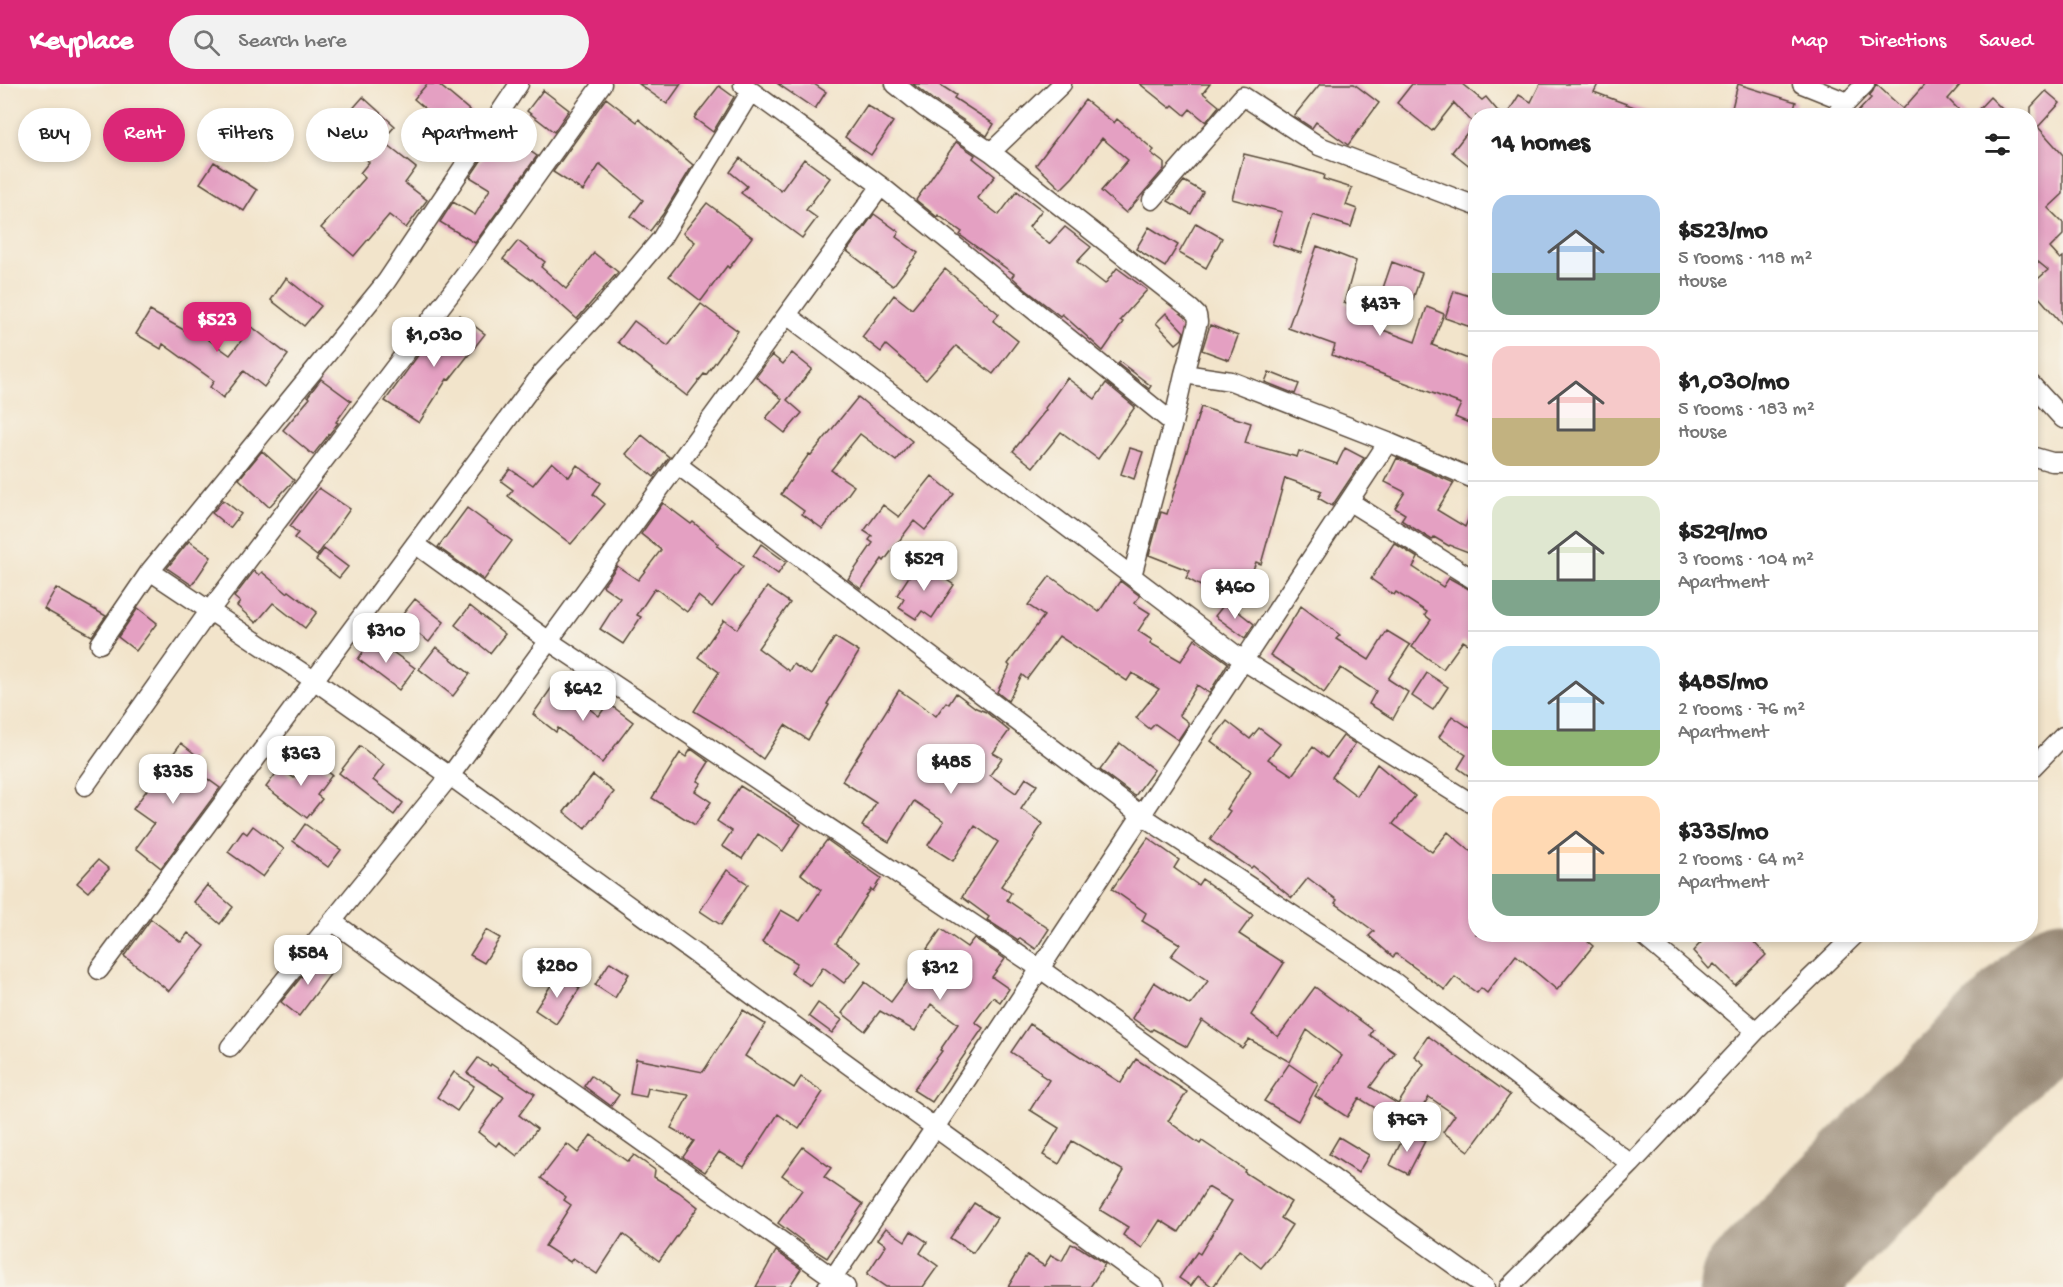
<!DOCTYPE html>
<meta charset="utf-8">
<style>
body{margin:0;font-family:"Gochi Hand",sans-serif;background:#f2f2f2;color:#222;height:100vh;display:flex;flex-direction:column;font-size:22px;white-space:nowrap}
*{box-sizing:border-box;margin:0}
p{font-size:20px;color:#767676}
.icon{flex:none;width:33px;height:33px;fill:none;stroke:currentColor;stroke-width:2;stroke-linecap:round;stroke-linejoin:round}
.map{position:relative;flex:1;overflow:hidden}
.panel{position:absolute;left:1468px;top:24px;width:570px;height:834px;display:flex;flex-direction:column;background:#fff;border-radius:24px;box-shadow:0 3px 9px #0003}
.panel>*{flex:none}
.top-card{position:absolute;left:18px;top:24px;width:570px;height:54px;display:flex;gap:12px}
.price{position:absolute;translate:-50% -51px;padding:0 14px;border-radius:12px;background:#fff;color:#222;font-size:20px;line-height:39px;filter:drop-shadow(0 2px 3px #0008)}
.price::after{content:'';position:absolute;left:50%;top:36px;width:18px;height:14px;margin-left:-9px;background:inherit;clip-path:polygon(0 0,100% 0,50% 100%)}
.price.active{background:#db2777;color:#fff}
ul{padding:0;list-style:none}
li{display:flex;align-items:center;gap:18px;height:150px;padding:0 24px}
li+li{border-top:2px solid #e0e0e0}
li span{display:grid;place-items:center;flex:none;width:168px;height:120px;border-radius:18px;color:#555}
li>.icon{margin-inline-start:auto}
span .icon{width:72px;height:72px;fill:#fffc;stroke-width:1}
li b{font-size:26px}
h2{display:flex;justify-content:space-between;align-items:center;height:72px;padding:0 24px;font-size:26px}
.tag{padding:0 21px;border-radius:27px;background:#fff;box-shadow:0 3px 9px #0003;font-size:21px;line-height:54px}
.tag.active{background:#db2777;color:#fff}
header{display:flex;align-items:center;gap:36px;box-sizing:border-box;height:84px;padding:0 30px;background:#db2777;color:#fff}
header strong{font-size:28px}
nav{display:flex;gap:33px;margin-inline-start:auto;font-size:21px}
.search{width:420px;height:54px;background:#f2f2f2;display:flex;align-items:center;gap:15px;box-sizing:border-box;padding:0 21px;border-radius:33px;color:#767676;font-size:22px}
.map>svg:first-child{display:block}
.lines{fill:none;stroke-linecap:round;stroke-linejoin:round}
.runway{stroke:#968774;stroke-width:123}
.building{fill:#e4a0c2}
.minor-casing{stroke:#564638;stroke-width:21}
.minor{stroke:#fff;stroke-width:18}
</style>
<header>
<strong>Keyplace</strong>
<div class="search"><svg class="icon" aria-label="search" viewBox="0 0 24 24"><circle cx="10" cy="10" r="6"/><path d="M15 15l6 6"/></svg>Search here</div>
<nav><a>Map</a><a>Directions</a><a>Saved</a></nav>
</header>
<div class="map">
<svg width="2063" height="1203" viewBox="0 0 2063 1203">
<rect width="100%" height="100%" fill="#f7f3e8"/>
<filter id="ink" filterUnits="userSpaceOnUse"><feTurbulence type="fractalNoise" baseFrequency=".0167" numOctaves="2"/><feDisplacementMap in="SourceGraphic" scale="12" xChannelSelector="R" yChannelSelector="G"/><feConvolveMatrix kernelMatrix="1 2 1 2 8 2 1 2 1" color-interpolation-filters="sRGB"/></filter>
<filter id="wash" filterUnits="userSpaceOnUse"><feTurbulence type="fractalNoise" baseFrequency=".008" numOctaves="4" result="noise"/><feDisplacementMap in="SourceGraphic" scale="24" xChannelSelector="R" yChannelSelector="G"/><feGaussianBlur stdDeviation="1.35" result="paint"/><feColorMatrix in="noise" values="0 0 0 0 0 0 0 0 0 0 0 0 0 0 0 0 0 1.4 0 .05"/><feComposite in="paint" operator="in"/></filter>
<g filter="url(#wash)">
<rect width="100%" height="100%" fill="#f2e4cb"/>
<g class="lines">
<path class="runway" d="M1761 1203 2063 898"/>
</g>
<g id="blocks">
<path class="building" d="M427 0H438L481 36 466 59 414 15Z
M639 0H681L667 20Z
M778 0H814L826 8 815 25Z
M913 0H939L956 11 954 14 994 40 987 52 932 15Z
M1140 0H1210L1203 9 1219 22 1206 38 1190 25 1185 31 1173 21 1170 24Z
M1320 0H1354L1379 19 1348 61 1316 38 1312 44 1294 32Z
M1412 0H1462L1482 16 1486 13 1502 32H1476V87L1452 68 1474 40 1454 19 1432 47 1397 19Z
M1540 0H1598L1594 8 1653 30V32H1506L1519 11 1531 18Z
M1738 0 1796 18 1792 32H1730Z
M1876 0 1903 25 1925 0H1961L1948 15 1965 32H1854L1871 14 1869 12 1873 7Z
M719 2 734 13 713 48 694 34Z
M543 6 569 26 554 48 527 27Z
M2046 7 2060 19 2038 43 2063 71V110L2048 124 2063 139V151L2050 164 2060 175 2063 173V241L2031 204V201L2048 186 2031 172V148L2037 141 2031 135V23Z
M363 13 395 42 382 57 416 84 405 99 427 116 406 144 389 131 354 172 321 144 365 94 360 89 369 78 334 46Z
M1990 13 2009 32H1972Z
M606 14 637 38 639 35 693 81 663 130 650 147 631 132 643 116 600 80 583 107 553 88Z
M1085 16 1114 39 1117 35 1154 66 1151 69 1164 79V85L1126 129 1101 107 1128 76 1102 54 1073 93 1061 105 1036 81Z
M867 21 893 38 871 71 845 53Z
M501 47 537 72 475 159 440 138 453 118 475 131 490 105 470 93Z
M956 58 975 71 973 74 995 92 977 114 999 131 1017 107 1042 126 1029 143 1049 160 1065 143 1091 163 1077 178 1105 200 1117 184 1147 206 1120 236 1123 238 1103 267 1062 230 1060 232 1025 205 1012 193 1014 190 960 151 962 148 938 131 937 133 916 116Z
M1244 70 1294 82 1324 91 1323 95 1352 104 1346 121 1357 125 1351 143 1313 131 1301 169 1272 160 1282 128 1232 115Z
M740 74 781 107 804 75 830 94 806 126 817 134 802 154 741 109 747 102 730 88Z
M214 78 257 106 244 127 200 99Z
M1184 97 1203 108 1191 130 1168 117Z
M707 119 752 153 729 184 727 182 701 217 669 192 695 158 683 149Z
M874 130 899 148 896 153 918 169 893 202 847 167Z
M1196 139 1222 154 1206 184 1179 169Z
M1149 143 1178 161 1165 183 1136 165Z
M518 157 545 178 541 183 566 205 594 169 618 188 577 235 532 195 531 196 503 175Z
M1317 162 1356 177 1344 219 1358 224 1356 232 1384 242 1383 246 1415 258 1427 223 1444 230 1432 261 1476 278V342L1455 333 1461 320 1332 271 1335 261 1288 244Z
M1392 178 1422 189 1412 218 1382 207Z
M945 185 999 230 993 237 1018 257 993 290 956 262 926 296 886 261 881 268 862 253 894 211 912 225Z
M286 194 321 222 304 242 271 216Z
M1454 207 1476 214V245L1445 234Z
M701 220 738 247 706 291 704 290 687 312 618 258 634 237 668 262Z
M150 227 189 249 192 244 230 271 252 243 288 271 264 303 244 287 223 314 210 303 214 297 163 260 161 265 136 250Z
M1166 229 1184 248 1182 255 1176 260 1156 239Z
M460 231 485 250 449 296 447 295 419 339 385 317 432 252 434 254 445 239 451 243Z
M1210 241 1238 252 1229 276 1202 266Z
M792 269 812 285 787 316 802 329 785 349 766 334 782 315 756 293 772 271 783 280Z
M1120 278 1151 302 1149 305 1118 280Z
M1269 288 1299 300 1295 310 1265 298Z
M1067 294 1095 315 1106 299 1135 323 1098 375 1061 348 1033 383 1013 367 1046 326 1045 324Z
M321 295 351 317 336 338 338 339 313 371 283 346 310 314 308 312Z
M858 313 912 357 896 377 860 350 831 386 854 402 823 445 802 430 804 427 781 410 809 370 811 371Z
M1201 323 1251 339 1245 359 1297 373 1299 367 1337 380 1345 364 1364 374 1332 422 1318 414 1322 407 1285 394 1261 480 1256 478 1245 506 1248 507 1239 523 1186 494 1190 487 1149 471 1161 428 1167 430Z
M642 351 669 373 654 393 626 370Z
M1130 364 1143 368 1134 395 1121 390Z
M262 367 294 396 269 423 239 395Z
M1397 374 1454 399 1437 426 1465 443 1476 417V471L1450 461 1449 462 1434 453 1432 456 1401 436 1405 430 1395 424 1405 408 1385 398Z
M552 378 569 393 577 381 601 399 593 410 605 420 571 460 508 412 513 406 501 397 510 385 533 401Z
M932 392 954 410 925 446 914 437 884 477 882 475 861 505 848 495 873 459 869 456 872 452 864 447 883 421 899 433Z
M319 404 350 425 317 472 294 454 298 449 290 442Z
M223 416 241 430 230 444 212 429Z
M663 419 691 440 693 438 719 460 717 462 743 482 712 523 698 512 687 528 655 504 637 531 641 533 623 560 600 545 620 514 603 502 617 482 638 496 661 466 641 450Z
M467 424 512 457 484 496 438 463Z
M189 457 211 473 192 501 167 484Z
M1394 459 1418 474 1413 483 1443 503 1449 494 1476 509V565L1463 557 1443 585 1412 563 1431 536 1425 531 1427 528 1396 508 1394 511 1371 495Z
M761 460 786 478 778 490 753 472Z
M324 465 348 483 339 494 316 476Z
M919 477 954 501 932 534 922 527 916 535 899 524 904 515 897 511Z
M254 487 259 491 262 488 287 509 289 507 317 528 305 544 273 519 256 539 237 522 240 518 234 513Z
M1050 492 1099 528 1120 497 1140 512 1134 519 1150 529 1138 547 1152 556 1150 559 1181 577 1195 555 1228 579 1209 609 1197 601 1179 631 1188 638V641L1178 656 1155 640 1150 645 1136 634 1159 605 1132 589 1127 597 1059 552 1027 595 1022 591 1008 617 997 608 1010 582 1008 580 1044 532 1028 521Z
M767 503 790 519 758 564 789 587 793 580 811 591 835 553 859 568 827 620 829 621 808 656 785 641 763 675 721 643 694 627 719 588 698 573 724 536 737 545Z
M56 504 106 532 92 552 44 525Z
M415 515 444 538 429 558 399 535Z
M1226 518 1254 540 1245 554 1215 532Z
M470 522 505 550 490 569 455 541Z
M1301 522 1340 551 1336 555 1369 576 1387 547 1410 561 1388 595 1408 608 1393 635 1369 620 1376 607 1341 584 1324 609 1304 593 1270 571Z
M138 524 157 539 136 567 118 553Z
M373 554 415 584 399 606 358 575Z
M436 563 470 590 453 612 419 585Z
M1427 589 1448 603 1433 626 1412 612Z
M555 599 599 632 608 619 633 638 602 679 558 644 556 648 533 630Z
M899 606 936 632 946 618 949 620 956 609 976 624 986 628 1009 647 993 669 1002 674 990 691 1016 709 1026 694 1037 701 1021 725 1043 740 1034 753 1035 754 1001 802 1011 809 1007 816 1049 845 1036 865 1020 854 1018 856 987 836 989 833 962 813 998 758 975 742 953 777 928 761 944 737 914 717 889 758 862 742 876 719 842 697Z
M1452 632 1476 648V697L1458 684 1466 671 1439 653Z
M1227 637 1250 655 1259 644 1280 660 1268 675 1292 691 1313 663 1327 674 1343 652 1355 660 1332 693 1357 712 1377 680 1415 712 1393 740 1432 768 1448 748 1476 772V850H1579L1593 862 1557 906 1516 871 1487 909 1481 904 1477 909 1455 893 1445 906 1396 870 1393 873 1369 852 1374 847 1335 819 1337 816 1308 794 1292 814 1253 782 1251 784 1210 756 1230 727 1227 725 1251 687 1211 657Z
M181 659 195 670 187 680 220 704 161 784 136 764 154 740 133 725Z
M1120 659 1154 686 1135 712 1100 686Z
M360 662 384 681 373 696 403 719 394 731 339 689Z
M691 665 709 678 697 697 701 699 695 707 711 718 695 741 652 714 680 669 686 673Z
M309 674 332 691 317 711 322 715 307 734 266 703 280 684 294 694Z
M593 691 614 708 585 745 564 728Z
M740 702 801 740 783 767 758 750 742 775 722 762 732 747 717 737Z
M305 740 341 766 328 783 293 757Z
M253 742 284 765 263 793 228 768 243 747 247 750Z
M1148 754 1179 776 1174 784 1198 801 1202 795 1253 831 1239 850 1284 879 1251 931 1278 953 1315 903 1373 946 1370 951 1395 969 1370 1003 1398 1020 1424 980 1414 972 1428 952 1510 1011 1469 1067 1443 1048 1455 1031 1429 1013 1408 1044 1359 1014 1347 1033 1315 1012 1342 972 1307 946 1290 978 1249 955 1242 964 1202 936 1187 963 1153 945 1151 947 1132 934 1154 898 1190 921 1208 897 1171 872 1180 860 1142 837 1146 829 1112 805Z
M827 756 881 794 873 807 871 805 836 859 861 878 844 899 823 883 811 902 791 889 797 879 762 858 781 826 800 837 821 806 801 790Z
M98 776 109 785 88 808 77 799Z
M727 786 748 800 721 841 700 827Z
M207 801 233 823 220 840 194 818Z
M151 835 181 858 188 849 205 862 169 907 124 872Z
M941 845 967 863 974 854 1005 875 992 893 1009 905 1000 918 993 913 975 938 983 944 932 1018 913 1006 942 967 940 966 958 940 931 920 915 947 880 927 865 947 842 929 865 898 891 918 929 867 927 865Z
M486 846 500 854 484 879 470 871Z
M1709 850H1746L1766 871 1735 901 1714 880 1709 885 1693 867Z
M319 871 335 884 299 932 281 918Z
M610 878 629 890 615 914 595 901Z
M558 890 580 904 556 940 535 926Z
M818 919 842 936 832 949 809 932Z
M743 926 765 940 745 972 794 1004 801 993 823 1008 799 1045 778 1030 744 1083 719 1068 705 1088 683 1073 694 1057 671 1044 689 1011 648 1004 646 1013 630 1010 636 975 703 988Z
M1030 940 1121 999 1136 975 1187 1008 1168 1037 1200 1060 1202 1057 1245 1086 1244 1088 1291 1118 1281 1134 1292 1141 1275 1167 1261 1184 1239 1166 1213 1203 1198 1192 1191 1202 1179 1194 1197 1168 1200 1170 1232 1117 1208 1103 1179 1148 1160 1136 1142 1164 1123 1151 1128 1143 1100 1126 1124 1087 1072 1057 1059 1080 1043 1071 1059 1044 1030 1026 1049 996 1040 990 1041 988 1011 968Z
M478 974 490 982 491 980 535 1010 519 1031 537 1045 517 1072 499 1058 496 1062 478 1048 504 1013 467 989Z
M1289 980 1318 1000 1298 1037 1264 1017Z
M454 988 474 1002 457 1027 437 1013Z
M591 992 619 1011 611 1022 584 1002Z
M1406 1048 1425 1057 1408 1090 1390 1081Z
M591 1051 628 1078 634 1071 655 1086 654 1093 679 1108 698 1123 659 1177 623 1150 597 1190 573 1174 570 1178 545 1162 571 1121 564 1116 566 1113 541 1094 567 1060 578 1069Z
M1339 1053 1369 1071 1358 1089 1329 1070Z
M803 1063 831 1084 824 1093 863 1120 827 1174 813 1165 778 1139 802 1106 782 1091Z
M974 1119 997 1134 973 1169 950 1154Z
M886 1144 905 1157 911 1147 927 1158 920 1169 938 1182 923 1203H886L867 1190 886 1161 878 1155Z
M1071 1160 1079 1163 1105 1180 1090 1203H1008L1027 1171 1044 1182 1051 1171 1062 1177Z
M776 1167 801 1185 789 1203H756Z"/>
</g>
</g>
<g filter="url(#ink)">
<use href="#blocks" fill-opacity="0" stroke="#564638" stroke-width="1.5"/>
<g class="lines">
<defs>
<path id="minor" d="M895 0 925 24 991 68 1191 225 1197 231 1198 238 1184 290 1231 297 1388 358 1476 396
M1802 0 1847 18
M743 1 881 102 1173 339
M1834 32 1865 0
M991 68 1062 0
M1152 116 1243 12 1319 62 1476 122
M787 231 1244 577 1476 722
M2031 300 2063 335
M2031 372 2052 378H2063
M678 381 1141 731 1393 897 1631 1080
M1350 418 1476 497
M415 460 549 557 1039 884 1485 1203
M150 487 315 597 450 692 1155 1203
M1132 492 1173 339 1184 290
M100 560 150 487 386 198 519 0
M2031 685 2063 652
M85 702 210 526 477 175 602 0
M333 838 846 1203
M1641 850 1756 947
M99 886 542 289 602 225 661 155 751 7
M230 963 450 692 881 102
M827 1203 936 1042 1388 358
M1509 1203 1631 1080 1756 947 1856 850"/>
</defs>
<use href="#minor" class="minor-casing"/>
<use href="#minor" class="minor"/>
</g>
</g>
</svg>
<b class="price" style="left:1380px;top:253px">$437</b>
<b class="price active" style="left:217px;top:269px">$523</b>
<b class="price" style="left:434px;top:284px">$1,030</b>
<b class="price" style="left:924px;top:508px">$529</b>
<b class="price" style="left:1235px;top:536px">$460</b>
<b class="price" style="left:386px;top:580px">$310</b>
<b class="price" style="left:583px;top:638px">$642</b>
<b class="price" style="left:301px;top:703px">$363</b>
<b class="price" style="left:951px;top:711px">$485</b>
<b class="price" style="left:173px;top:721px">$335</b>
<b class="price" style="left:308px;top:902px">$584</b>
<b class="price" style="left:557px;top:915px">$280</b>
<b class="price" style="left:940px;top:917px">$312</b>
<b class="price" style="left:1407px;top:1069px">$767</b>
<div class="top-card">
<a class="tag">Buy</a>
<a class="tag active">Rent</a>
<a class="tag">Filters</a>
<a class="tag">New</a>
<a class="tag">Apartment</a>
</div>
<section class="panel">
<h2>14 homes<svg class="icon" aria-label="filters" viewBox="0 0 24 24"><path d="M4 7h16M4 17h16"/><circle cx="9" cy="7" r="2"/><circle cx="15" cy="17" r="2"/></svg></h2>
<ul>
<li><span style="background:linear-gradient(#a9c7e8 65%,#7fa58c 0)"><svg class="icon" aria-label="home" viewBox="0 0 24 24"><path d="M3 11l9-7 9 7M6 9v11h12V9"/></svg></span><div><b>$523/mo</b><p>5 rooms · 118 m²</p><p>House</p></div></li>
<li><span style="background:linear-gradient(#f6c9c9 60%,#c2b280 0)"><svg class="icon" aria-label="home" viewBox="0 0 24 24"><path d="M3 11l9-7 9 7M6 9v11h12V9"/></svg></span><div><b>$1,030/mo</b><p>5 rooms · 183 m²</p><p>House</p></div></li>
<li><span style="background:linear-gradient(#dfe7d0 70%,#7fa58c 0)"><svg class="icon" aria-label="home" viewBox="0 0 24 24"><path d="M3 11l9-7 9 7M6 9v11h12V9"/></svg></span><div><b>$529/mo</b><p>3 rooms · 104 m²</p><p>Apartment</p></div></li>
<li><span style="background:linear-gradient(#bfe0f5 70%,#8fb573 0)"><svg class="icon" aria-label="home" viewBox="0 0 24 24"><path d="M3 11l9-7 9 7M6 9v11h12V9"/></svg></span><div><b>$485/mo</b><p>2 rooms · 76 m²</p><p>Apartment</p></div></li>
<li><span style="background:linear-gradient(#ffd9b3 65%,#7fa58c 0)"><svg class="icon" aria-label="home" viewBox="0 0 24 24"><path d="M3 11l9-7 9 7M6 9v11h12V9"/></svg></span><div><b>$335/mo</b><p>2 rooms · 64 m²</p><p>Apartment</p></div></li>
</ul>
</section>
</div>
